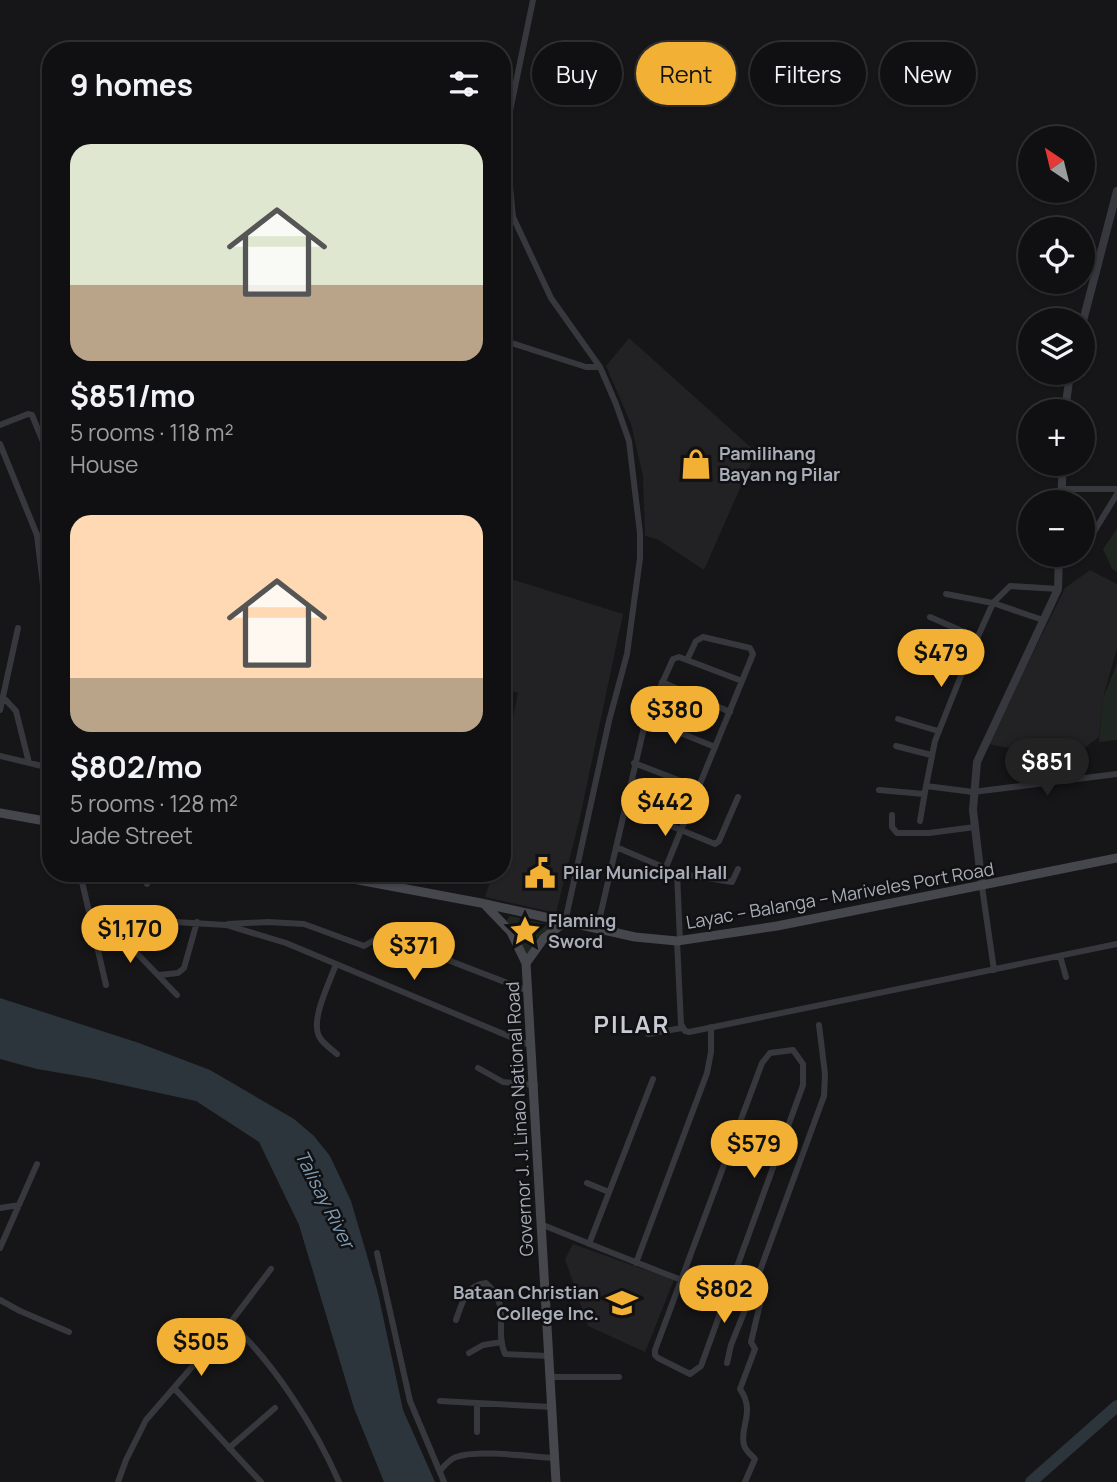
<!DOCTYPE html>
<meta charset="utf-8">
<style>
body{margin:0;font-family:Manrope,sans-serif;background:#1e1e20;color:#f1f3f6;height:100vh;display:flex;flex-direction:column;font-size:26px;white-space:nowrap}
*{box-sizing:border-box;margin:0}
p{font-size:23px;color:#9c9d9f}
.icon{flex:none;width:38px;height:38px;fill:none;stroke:currentColor;stroke-width:2;stroke-linecap:round;stroke-linejoin:round}
.map{position:relative;flex:1;overflow:hidden}
.side{position:absolute;left:42px;top:42px;width:469px;height:840px;display:flex;flex-direction:column;background:#101012;border-radius:28px;box-shadow:0 2px 5px #0004,0 0 0 2px #303032}
.side>*{flex:none}
.banner{position:absolute;left:532px;top:42px;width:480px;height:63px;display:flex;gap:14px}
.needle{width:46px;rotate:325deg}
.controls{position:absolute;left:1018px;top:126px;display:grid;gap:14px}
.controls a{display:grid;place-items:center;width:77px;height:77px;border-radius:50%;background:#101012;box-shadow:0 2px 5px #0004,0 0 0 2px #303032;font-size:35px}
.price{position:absolute;translate:-50% -60px;padding:0 16px;border-radius:24px;background:#f2b134;color:#111;font-size:23px;line-height:46px;filter:drop-shadow(0 2px 4px #0008)}
.price::after{content:'';position:absolute;left:50%;top:42px;width:21px;height:16px;margin-left:-10px;background:inherit;clip-path:polygon(0 0,100% 0,50% 100%)}
.price.current{background:#222;color:#fff}
ul{padding:0;list-style:none}
li{display:grid;align-content:center;gap:14px;height:371px;padding:0 28px}
li span{display:grid;place-items:center;height:217px;border-radius:21px;color:#555}
li>.icon{margin-inline-start:auto}
span .icon{width:126px;height:126px;fill:#fffc;stroke-width:1}
li b{font-size:30px}
h2{display:flex;justify-content:space-between;align-items:center;height:84px;padding:0 28px;font-size:30px}
.chip{padding:0 24px;border-radius:32px;background:#101012;box-shadow:0 2px 5px #0004,0 0 0 2px #303032;font-size:24px;line-height:63px}
.chip.current{background:#f2b134;color:#111}
.map>svg:first-child{display:block}
.built{fill:#222225}
.green{fill:#1e261f}
.water{fill:#2c353c}
.lines{fill:none;stroke-linecap:round;stroke-linejoin:round}
.river{stroke:#2c353c;stroke-width:12}
.minor{stroke:#37383d;stroke-width:6}
.tertiary{stroke:#37383d;stroke-width:8}
.secondary{stroke:#45474d;stroke-width:9}
.labels{text-anchor:middle;stroke-width:5;stroke-linejoin:round;paint-order:stroke}
.poi-label{font-size:18px;font-weight:bold;fill:#a8adb8;stroke:#111113;text-anchor:start}
.street-label{font-size:18px;fill:#a8adb8;stroke:#111113}
.water-label{font-size:19px;font-style:italic;fill:#7f9bb3;stroke:#111113}
.district-label{font-size:24px;font-weight:bold;letter-spacing:2px;fill:#c9ccd4;stroke:#111113}
</style>
<div class="map">
<svg width="1117" height="1482" viewBox="0 0 1117 1482">
<rect width="100%" height="100%" fill="#161618"/>
<path class="built" d="M629 338 756 452 704 570 657 539 645 536 643 476 631 424 606 366Z
M1090 570 1117 584V648L1103 698 1099 737 1086 747 1038 745 1020 750 988 744 1065 588Z
M502 576 623 614 580 817 556 913 485 897 493 873H502V767L518 693 502 689Z
M573 1244 674 1280 645 1352 588 1326 565 1259Z"/>
<path class="green" d="M1117 529V572L1112 569 1103 549Z
M1117 664V740L1099 742 1103 698Z
M510 916 555 926 535 940 527 957 507 920Z"/>
<path class="water" d="M0 998 139 1043 210 1070 294 1119 314 1136 330 1156 351 1201 378 1293 403 1410 435 1482H384L354 1408 299 1225 259 1142 196 1101 90 1078 37 1069 0 1059Z"/>
<g class="lines">
<path class="river" d="M1031 1482 1117 1406"/>
<path class="minor" d="M533 0 505 135 513 217 551 298 600 367 616 404 629 441 640 533V558L627 654 609 721 565 922
M502 340 586 367H600
M0 425 28 414 32 415 51 461
M0 444 37 535 51 652
M1061 489H1117
M37 535 51 539
M1083 544 1092 535 1117 494
M946 594 993 603 1043 620
M930 617 978 638
M921 650 966 663
M662 682 730 712
M3 697 16 711 29 763
M0 710 18 628
M646 719 715 747
M898 719 938 731
M896 746 931 755
M0 756 42 766 51 774
M634 763 699 788
M926 786 935 741 966 663 993 603 1010 586 1058 589
M879 790 924 794
M625 807 715 844 719 841 738 797
M892 815V827L897 833H929L975 827
M920 821 926 786 973 792 1117 774
M616 847 677 873 732 882 738 869
M666 867 753 654 750 648 703 637 696 641 687 660
M80 873 106 985
M677 873 680 941
M147 884V873
M982 887 994 970
M401 888 404 878 413 873
M90 917 226 925 286 943 532 1046
M103 918 177 995
M228 924 268 922 304 924 364 946 383 935 528 991
M597 929 646 719 673 659 679 657 742 681
M677 941 681 1024 685 1031 689 1032 1117 944
M1060 956 1066 977
M336 964C330 982 309 1021 320 1038 324 1044 331 1049 337 1054
M159 975 178 973 184 968 197 922
M648 1034 682 1028
M478 1068 503 1082 535 1085
M587 1183 609 1192
M0 1208 19 1205
M543 1225C604 1250 665 1274 726 1297L803 1085V1064L793 1050 770 1053 762 1063 655 1350V1355L658 1358 690 1374 701 1366 726 1297
M589 1244 653 1079
M0 1248 37 1164
M377 1253 410 1401 444 1482
M636 1263 707 1073 711 1052V1027
M0 1300 20 1311 69 1332
M456 1320C462 1303 466 1285 486 1283 512 1306 494 1328 505 1354L549 1356
M230 1323C273 1361 316 1429 339 1482
M469 1353 483 1345 502 1342
M727 1363 731 1345 751 1295
M550 1377H619
M174 1388 261 1482
M440 1401 552 1407
M477 1432V1403
M229 1448 275 1408
M440 1471C444 1466 450 1459 456 1457 478 1449 531 1457 555 1458
M118 1482 126 1460 146 1420 230 1323 271 1269
M745 1482 755 1459C751 1454 746 1452 744 1445 739 1427 756 1412 740 1389L755 1349 751 1342 760 1304 751 1295 824 1096 825 1074 819 1025"/>
<path class="tertiary" d="M1083 321 1117 191
M1065 411 1070 373
M1061 502 1063 464
M982 887 973 810 977 762 1058 589 1059 555"/>
<path class="secondary" d="M0 813 51 822
M321 873 481 903 635 937 677 941 777 926 1117 858
M486 906 511 932 526 963 556 1482
M526 963 544 938 565 922"/>
</g>
<defs>
<symbol id="shop-bare" viewBox="-9 -9 18 18"><path d="M-5-2.5h2.3a2.7 3.5 0 0 1 5.4 0H5L5.5 6h-11ZM-1.5-2.5h3a1.5 2.3 0 0 0-3 0Z" fill="#f2b134" stroke="#111113" stroke-width="2.5" paint-order="stroke"/></symbol>
<symbol id="civic-bare" viewBox="-9 -9 18 18"><path d="M-.6-6.5H3V-4.5H.6V-3L4-1V1h2V6H-6V1h2V-1L-.6-3ZM-1.2 2.5V6h2.4V2.5Z" fill="#f2b134" stroke="#111113" stroke-width="2.5" paint-order="stroke"/></symbol>
<symbol id="sight-bare" viewBox="-9 -9 18 18"><path d="M0-6L1.8-2.2L6-1.7L2.9 1.2L3.7 5.4L0 3.3L-3.7 5.4L-2.9 1.2L-6-1.7L-1.8-2.2Z" fill="#f2b134" stroke="#111113" stroke-width="2.5" paint-order="stroke"/></symbol>
<symbol id="school-bare" viewBox="-9 -9 18 18"><path d="M0-5L7-2L0 1L-7-2ZM-4 1L0 2.5L4 1V4Q0 6-4 4Z" fill="#f2b134" stroke="#111113" stroke-width="2.5" paint-order="stroke"/></symbol>
</defs>
<g fill-rule="evenodd">
<use href="#shop-bare" x="674" y="442" width="44" height="44"/>
<use href="#civic-bare" x="518" y="851" width="44" height="44"/>
<use href="#sight-bare" x="503" y="909" width="44" height="44"/>
<use href="#school-bare" x="600" y="1281" width="44" height="44"/>
</g>
<g class="labels">
<g class="poi-label">
<text x="719" y="460">Pamilihang<tspan x="719" dy="21">Bayan ng Pilar</tspan></text>
<text x="563" y="879">Pilar Municipal Hall</text>
<text x="548" y="927">Flaming<tspan x="548" dy="21">Sword</tspan></text>
<text x="599" y="1299" text-anchor="end">Bataan Christian<tspan x="599" dy="21">College Inc.</tspan></text>
</g>
<g class="street-label">
<text transform="translate(840 896) rotate(-10)" y="6">Layac – Balanga – Mariveles Port Road</text>
<text transform="translate(520 1119) rotate(-93)" y="6">Governor J. J. Linao National Road</text>
</g>
<g class="water-label">
<text transform="translate(325 1199) rotate(63)" y="7">Talisay River</text>
</g>
<g class="district-label">
<text x="632" y="1033">PILAR</text>
</g>
</g>
</svg>
<div class="controls">
<a><svg class="needle" viewBox="-14 -14 28 28"><path d="M0-13l5 13h-10z" fill="#e53935"/><path d="M0 13l5-13h-10z" fill="#9c9d9f"/></svg></a>
<a><svg class="icon" aria-label="locate" viewBox="0 0 24 24"><circle cx="12" cy="12" r="6"/><path d="M12 2v4M12 18v4M2 12h4M18 12h4"/></svg></a>
<a><svg class="icon" aria-label="layers" viewBox="0 0 24 24"><path d="M12 4l9 5-9 5-9-5zM3 14l9 5 9-5"/></svg></a>
<a>+</a>
<a>−</a>
</div>
<b class="price" style="left:941px;top:689px">$479</b>
<b class="price" style="left:675px;top:746px">$380</b>
<b class="price current" style="left:1047px;top:798px">$851</b>
<b class="price" style="left:665px;top:838px">$442</b>
<b class="price" style="left:130px;top:965px">$1,170</b>
<b class="price" style="left:414px;top:982px">$371</b>
<b class="price" style="left:754px;top:1180px">$579</b>
<b class="price" style="left:724px;top:1325px">$802</b>
<b class="price" style="left:201px;top:1378px">$505</b>
<div class="banner">
<a class="chip">Buy</a>
<a class="chip current">Rent</a>
<a class="chip">Filters</a>
<a class="chip">New</a>
</div>
<section class="side">
<h2>9 homes<svg class="icon" aria-label="filters" viewBox="0 0 24 24"><path d="M4 7h16M4 17h16"/><circle cx="9" cy="7" r="2"/><circle cx="15" cy="17" r="2"/></svg></h2>
<ul>
<li><span style="background:linear-gradient(#dfe7d0 65%,#b9a48a 0)"><svg class="icon" aria-label="home" viewBox="0 0 24 24"><path d="M3 11l9-7 9 7M6 9v11h12V9"/></svg></span><div><b>$851/mo</b><p>5 rooms · 118 m²</p><p>House</p></div></li>
<li><span style="background:linear-gradient(#ffd9b3 75%,#b9a48a 0)"><svg class="icon" aria-label="home" viewBox="0 0 24 24"><path d="M3 11l9-7 9 7M6 9v11h12V9"/></svg></span><div><b>$802/mo</b><p>5 rooms · 128 m²</p><p>Jade Street</p></div></li>
</ul>
</section>
</div>
